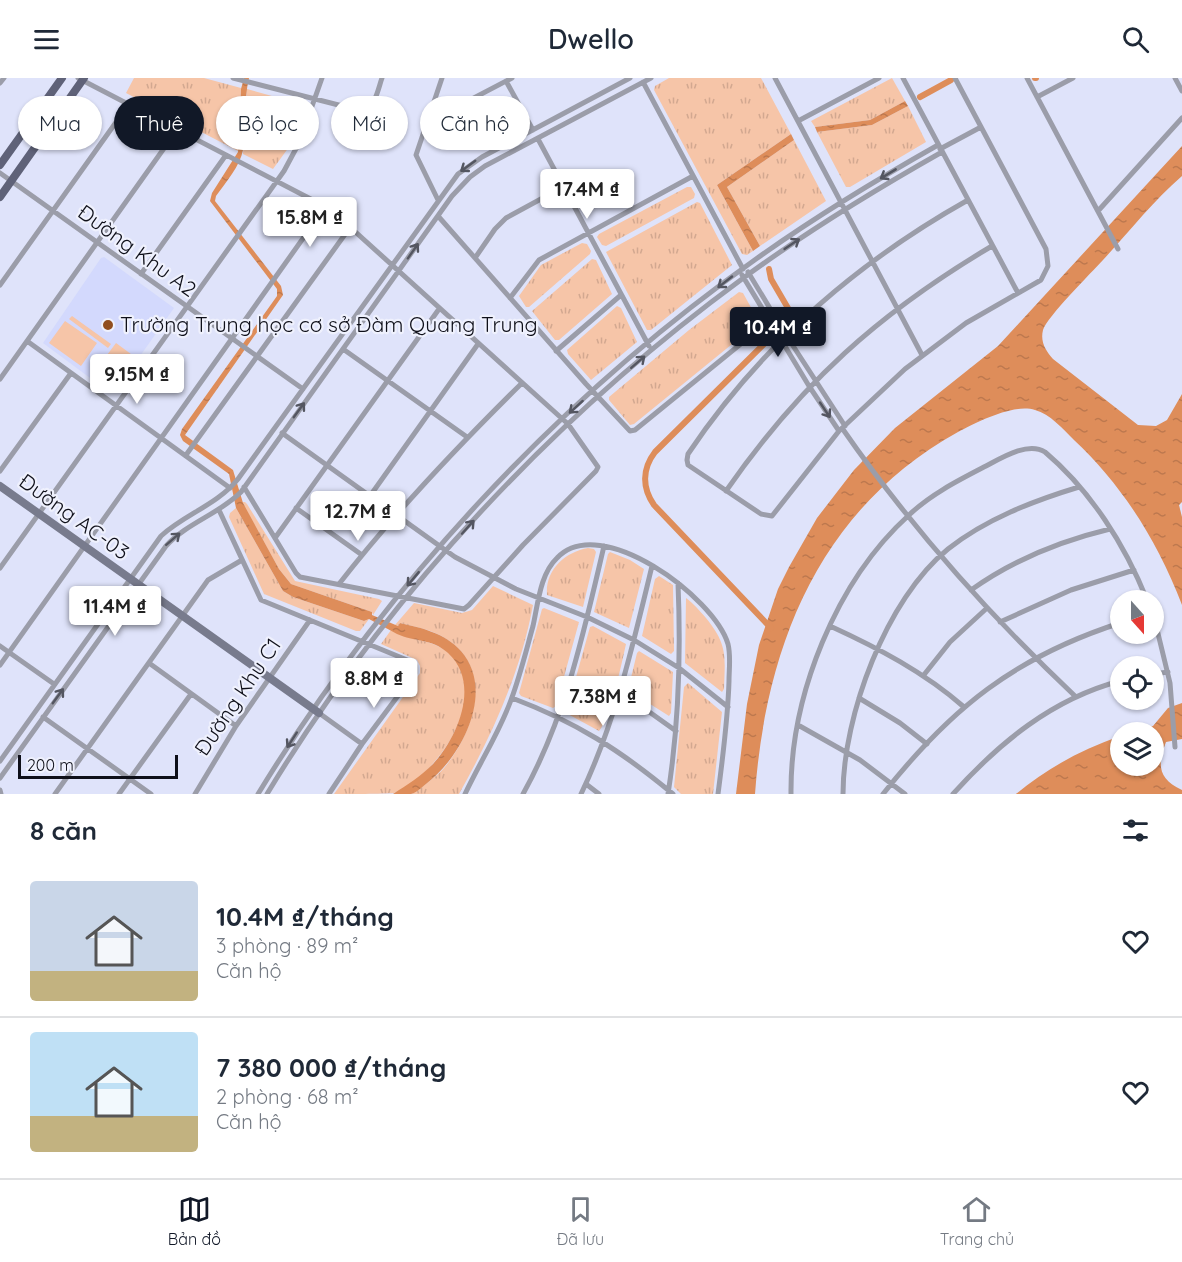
<!DOCTYPE html>
<html lang="vi">
<meta charset="utf-8">
<style>
body{margin:0;font-family:Quicksand,sans-serif;background:#f2f2f3;color:#1f2937;height:100vh;display:flex;flex-direction:column;font-size:22px;white-space:nowrap}
*{box-sizing:border-box;margin:0}
p{font-size:20px;color:#747a83}
.icon{flex:none;width:33px;height:33px;fill:none;stroke:currentColor;stroke-width:2;stroke-linecap:round;stroke-linejoin:round}
.map{position:relative;height:716px;overflow:hidden}
.panel{display:flex;flex-direction:column;background:#fff;flex:1}
.panel>*{flex:none}
.hud{position:absolute;left:18px;top:18px;width:600px;height:54px;display:flex;gap:12px}
.needle{width:39px;rotate:159deg}
.fabs{position:absolute;left:1110px;top:512px;display:grid;gap:12px}
.fabs a{display:grid;place-items:center;width:54px;height:54px;border-radius:50%;background:#fff;box-shadow:0 2px 4px #0004;font-size:30px}
.scale{position:absolute;left:18px;bottom:15px;width:160px;box-sizing:border-box;padding-left:6px;border:3px solid #0e0f19;border-top:0;font-size:16px;line-height:21px;white-space:nowrap;color:#0e0f19;-webkit-text-stroke:4px #eff1fd;paint-order:stroke}
.price{position:absolute;translate:-50% -51px;padding:0 14px;border-radius:6px;background:#fff;color:#222;font-size:20px;line-height:39px;filter:drop-shadow(0 2px 3px #0008)}
.price::after{content:'';position:absolute;left:50%;top:36px;width:18px;height:14px;margin-left:-9px;background:inherit;clip-path:polygon(0 0,100% 0,50% 100%)}
.price.selected{background:#111827;color:#fff}
ul{padding:0;list-style:none}
li{display:flex;align-items:center;gap:18px;height:150px;padding:0 30px}
li+li{border-top:2px solid #e0e1e3}
li span{display:grid;place-items:center;flex:none;width:168px;height:120px;border-radius:6px;color:#555}
li>.icon{margin-inline-start:auto}
span .icon{width:72px;height:72px;fill:#fffc;stroke-width:1}
li b{font-size:26px}
h2{display:flex;justify-content:space-between;align-items:center;height:72px;padding:0 30px;font-size:26px}
.chip{padding:0 21px;border-radius:27px;background:#fff;box-shadow:0 2px 4px #0004;font-size:21px;line-height:54px}
.chip.selected{background:#111827;color:#fff}
header{display:flex;justify-content:space-between;align-items:center;height:78px;padding:0 30px;background:#fff;font-size:27px;font-weight:600}
.menu{display:flex;justify-content:space-around;align-items:center;height:84px;border-top:2px solid #e0e1e3;background:#fff;font-size:16px;color:#747a83}
.menu a{display:grid;justify-items:center;gap:3px}
.menu .selected{color:#111827}
.map>svg:first-child{display:block}
.built{fill:#d3d9fd}
.grass{fill:url(#grass-tufts)}
.pitch{fill:#f6c5a8}
.water{fill:url(#water-ripples)}
.lines{fill:none;stroke-linecap:round;stroke-linejoin:round}
.canal{stroke:#de8d5a;stroke-width:6}
.street{stroke:#9b9da9;stroke-width:5}
.secondary{stroke:#787b8d;stroke-width:8}
.primary{stroke:#5f6278;stroke-width:8}
.oneway{stroke:#545661}
.poi-dot{fill:#914e1f;stroke:#eff1fd;stroke-width:2}
.labels{text-anchor:middle;stroke-width:4.5;stroke-linejoin:round;paint-order:stroke}
.street-label{font-size:21px;fill:#0e0f19;stroke:#eff1fd}
.poi-label{font-size:21px;fill:#0e0f19;stroke:#eff1fd;text-anchor:start}
</style>
<header><svg class="icon" aria-label="menu" viewBox="0 0 24 24"><path d="M4 6h16M4 12h16M4 18h16"/></svg>Dwello<svg class="icon" aria-label="search" viewBox="0 0 24 24"><circle cx="10" cy="10" r="6"/><path d="M15 15l6 6"/></svg></header>
<div class="map">
<svg width="1182" height="716" viewBox="0 0 1182 716">
<defs>
<pattern id="grass-tufts" width="24" height="20" patternUnits="userSpaceOnUse" patternTransform="scale(1.5)"><rect width="24" height="20" fill="#f6c5a8"/><path d="M3 7l-1-3M5 7V3M7 7l1-3M15 17l-1-3M17 17v-4M19 17l1-3" fill="none" stroke="#d2a890"/></pattern>
<pattern id="water-ripples" width="26" height="14" patternUnits="userSpaceOnUse" patternTransform="scale(1.5)"><rect width="26" height="14" fill="#de8d5a"/><path d="M2 4q2-2 4 0t4 0M15 11q2-2 4 0t4 0" fill="none" stroke="#bd784e"/></pattern>
</defs>
<rect width="100%" height="100%" fill="#dfe3fa"/>
<path class="built" d="M104 179 174 230 116 312 112 314H109L43 265 101 180Z"/>
<path class="grass" d="M134 0H204L241 10 238 73 126 15Z
M669 0H761L791 56 717 107 753 173 747 177 742 176 654 12 655 8Z
M892 0 905 23 870 42 815 49 811 43Z
M247 11 304 27 289 69 273 91 243 76Z
M908 28 926 64 850 109H846L817 54 872 47Z
M794 62 826 123 760 168 727 109Z
M687 109H691L695 116 694 120 606 168 602 167 597 159 599 156Z
M697 124 700 125 732 187 651 252H647L606 174Z
M582 165 587 166 591 173 590 176 529 229H526L519 218 541 187Z
M592 181 596 182 612 216 559 262H555L532 233Z
M739 214 743 215 758 242V245L634 346 630 347 609 322V319L689 252Z
M617 228 621 230 637 264 591 302 568 276 567 272Z
M242 424H245L247 426 295 503 379 521 382 523 373 537 372 534 291 506 279 491Z
M236 430 283 513 293 519 364 543 369 541 360 553H356L264 516 229 439 230 435Z
M588 470 594 471 596 474 583 529 547 517C545 492 565 474 588 470Z
M610 474 630 482 644 491 629 550 594 534 608 476Z
M659 498 673 507 674 573 671 576 642 558 655 501Z
M493 508 533 527C520 596 493 655 459 716H412C423 708 435 700 444 690 474 655 494 592 448 562 434 552 416 549 400 545L398 548 395 547 414 525 462 535 472 532Z
M686 520C693 525 700 533 706 540 728 567 725 578 724 611L722 614 685 585Z
M544 530 579 544 556 628 553 630 521 618 519 615 542 531Z
M593 548 626 566C622 584 610 641 599 653L566 635 590 549Z
M391 552C412 565 438 559 456 583 487 625 435 699 394 715 384 716 347 716 334 716L420 595V588L417 582 381 566Z
M639 573 673 594 671 635 669 638 628 612 637 575Z
M688 605 722 634 713 716H681L674 709 684 609Z"/>
<path class="pitch" d="M72 238 111 266 108 270 69 241Z
M65 243 97 265 81 288 49 265Z
M116 265 135 279 126 291 107 277Z"/>
<path class="water" d="M244 0H249C243 24 248 48 243 72 240 88 226 104 216 118L215 123 281 208 283 217 185 357 233 392 243 425 279 491 291 506 372 534V537L398 548 400 545C422 550 445 555 461 573 496 613 462 679 426 706 422 709 416 715 411 716 406 716 398 716 393 716 407 707 421 698 433 686 458 659 481 605 448 575 431 560 414 564 397 556 388 551 378 546 369 541L364 543 293 519 283 513 236 430 229 396 183 363 180 357 182 351 277 218V211L210 123 212 115 238 74 241 11Z
M905 23 908 28 872 47 817 54 815 49 870 42Z
M791 56 794 62 727 109 760 168 753 173 717 107Z
M1182 68V98C1153 123 1129 154 1103 182 1091 195 1047 239 1043 252 1040 264 1046 273 1053 281L1138 347 1156 348 1167 342 1182 316V424L1179 427 1182 439V527C1158 464 1123 408 1074 362 1063 351 1050 336 1035 332 1014 325 977 344 958 354 821 430 766 565 755 716H736L747 626 759 567 778 511 789 489 817 440 854 392 895 350 998 268Z
M105 284 115 292 105 305 95 297Z
M1182 625V661L1166 664C1157 687 1158 701 1182 712V716H1016C1047 690 1083 671 1120 658V687H1154V654H1134L1153 648 1168 630Z"/>
<g class="lines">
<path class="canal" d="M1035 0H1036
M920 19 951 2
M769 191 771 201 792 237 787 243
M770 260 655 374C642 391 642 410 654 427L771 550"/>
<path class="street" d="M78 0 330 131 568 346 598 389 596 393 523 467 469 527 464 531 300 499 296 495 244 409
M233 0 362 33C375 31 378 11 382 0
M775 0 922 277
M903 0 1018 215
M955 0 1046 171 1048 188 1041 202 966 245 905 291 839 353 772 438 761 436 688 387 687 382 688 376C759 270 856 185 968 122
M1027 0 1118 171
M1175 0 1182 13
M506 3 533 52
M643 4 743 191
M0 5 4 0
M1037 19 1073 0
M798 43 879 0
M426 45 512 0
M538 61 649 268
M940 71 981 49
M0 95 303 311
M438 122 416 77 442 0
M1098 133 1182 40
M438 138 586 306 630 353 635 352 769 243
M475 180 495 151 506 140 563 109
M748 194 786 257 845 348
M141 196 226 77
M742 197 809 308 839 353
M0 207 129 26
M510 220 539 182 693 98
M27 263 230 410
M343 271 467 359
M556 273 621 217
M0 301 177 52
M842 350C910 448 989 537 1076 619
M282 355 455 479 516 511 587 539 634 562 679 590 728 629
M186 377 351 148
M0 393 71 295
M726 413C801 305 879 235 992 168
M370 418 478 266
M296 430 362 477
M219 432 261 522 412 584 415 587V595L362 666 329 716
M275 460 439 231
M0 490 284 93 299 65 322 0
M339 506C395 434 457 369 522 305
M971 512C1013 482 1060 463 1110 451
M1154 539 1170 605 1175 669
M1000 544 1071 512 1134 492
M830 548C878 570 924 594 964 629
M0 568 54 606
M149 585 236 648
M0 587 326 128
M1154 596 1168 594
M923 598 950 564 987 530
M620 613 676 653
M512 620C576 644 620 672 673 716
M859 620 900 645 927 666
M319 635 362 666
M43 639 151 716
M798 647 860 682 905 716
M0 683 161 458C185 436 217 427 238 401L458 96 482 79 630 0
M0 700 166 468C187 445 219 436 241 414L452 118 470 99 485 88 651 0
M586 706 599 716
M0 712 1 716
M55 716 208 502 242 482
M119 716 191 616
M195 716 236 648 310 542
M258 716C385 508 557 322 756 181 815 139 876 102 938 67
M267 716C388 516 554 339 742 201 806 154 873 113 942 74
M465 716C480 684 499 655 511 622 520 598 526 573 533 548 538 526 540 496 557 480 600 434 714 519 728 566 731 578 729 591 729 603 728 640 723 678 718 716
M523 716C566 639 584 553 604 468
M581 716C616 643 633 566 652 488
M668 716C679 646 681 576 678 505
M791 716C790 618 836 503 909 437 931 416 959 402 986 388 1001 380 1028 363 1045 374 1091 413 1125 467 1147 522
M843 716C843 638 886 521 948 471 986 441 1033 423 1079 409
M883 716C951 630 1015 579 1120 545
M953 716C999 665 1052 621 1120 603"/>
<path class="secondary" d="M0 408 319 635"/>
<path class="primary" d="M0 87 62 0
M0 119 84 0"/>
</g>
<defs><path id="oneway-shaft" d="M-6 0H5M1.5-3L5.5 0L1.5 3" fill="none" stroke-width="1.6" stroke-linecap="round" stroke-linejoin="round" transform="scale(1.5)"/></defs>
<g class="oneway">
<use href="#oneway-shaft" transform="translate(468 88) rotate(144)"/>
<use href="#oneway-shaft" transform="translate(888 96) rotate(149)"/>
<use href="#oneway-shaft" transform="translate(792 166) rotate(-34)"/>
<use href="#oneway-shaft" transform="translate(413 173) rotate(-55)"/>
<use href="#oneway-shaft" transform="translate(725 204) rotate(142)"/>
<use href="#oneway-shaft" transform="translate(638 284) rotate(-41)"/>
<use href="#oneway-shaft" transform="translate(576 329) rotate(138)"/>
<use href="#oneway-shaft" transform="translate(299 332) rotate(-54)"/>
<use href="#oneway-shaft" transform="translate(825 332) rotate(56)"/>
<use href="#oneway-shaft" transform="translate(468 449) rotate(-48)"/>
<use href="#oneway-shaft" transform="translate(173 461) rotate(-41)"/>
<use href="#oneway-shaft" transform="translate(413 501) rotate(130)"/>
<use href="#oneway-shaft" transform="translate(58 618) rotate(-54)"/>
<use href="#oneway-shaft" transform="translate(292 662) rotate(123)"/>
</g>
<circle class="poi-dot" cx="108" cy="247" r="6"/>
<g class="labels">
<g class="street-label">
<text transform="translate(137 173) rotate(36)" y="7">Đường Khu A2</text>
<text transform="translate(74 439) rotate(36)" y="7">Đường AC-03</text>
<text transform="translate(238 619) rotate(-56)" y="7">Đường Khu C1</text>
</g>
<g class="poi-label">
<text x="120" y="254">Trường Trung học cơ sở Đàm Quang Trung</text>
</g>
</g>
</svg>
<div class="fabs">
<a><svg class="needle" viewBox="-14 -14 28 28"><path d="M0-13l5 13h-10z" fill="#e53935"/><path d="M0 13l5-13h-10z" fill="#747a83"/></svg></a>
<a><svg class="icon" aria-label="locate" viewBox="0 0 24 24"><circle cx="12" cy="12" r="6"/><path d="M12 2v4M12 18v4M2 12h4M18 12h4"/></svg></a>
<a><svg class="icon" aria-label="layers" viewBox="0 0 24 24"><path d="M12 4l9 5-9 5-9-5zM3 14l9 5 9-5"/></svg></a>
</div>
<div class="scale">200 m</div>
<b class="price" style="left:587px;top:142px">17.4M ₫</b>
<b class="price" style="left:310px;top:170px">15.8M ₫</b>
<b class="price selected" style="left:778px;top:280px">10.4M ₫</b>
<b class="price" style="left:137px;top:327px">9.15M ₫</b>
<b class="price" style="left:358px;top:464px">12.7M ₫</b>
<b class="price" style="left:115px;top:559px">11.4M ₫</b>
<b class="price" style="left:374px;top:631px">8.8M ₫</b>
<b class="price" style="left:603px;top:649px">7.38M ₫</b>
<div class="hud">
<a class="chip">Mua</a>
<a class="chip selected">Thuê</a>
<a class="chip">Bộ lọc</a>
<a class="chip">Mới</a>
<a class="chip">Căn hộ</a>
</div>
</div>
<section class="panel">
<h2>8 căn<svg class="icon" aria-label="filters" viewBox="0 0 24 24"><path d="M4 7h16M4 17h16"/><circle cx="9" cy="7" r="2"/><circle cx="15" cy="17" r="2"/></svg></h2>
<ul>
<li><span style="background:linear-gradient(#c9d6e8 75%,#c2b280 0)"><svg class="icon" aria-label="home" viewBox="0 0 24 24"><path d="M3 11l9-7 9 7M6 9v11h12V9"/></svg></span><div><b>10.4M ₫/tháng</b><p>3 phòng · 89 m²</p><p>Căn hộ</p></div><svg class="icon" aria-label="heart" viewBox="0 0 24 24"><path d="M12 20l-8-8c-3-5 5-10 8-4 3-6 11-1 8 4z"/></svg></li>
<li><span style="background:linear-gradient(#bfe0f5 70%,#c2b280 0)"><svg class="icon" aria-label="home" viewBox="0 0 24 24"><path d="M3 11l9-7 9 7M6 9v11h12V9"/></svg></span><div><b>7 380 000 ₫/tháng</b><p>2 phòng · 68 m²</p><p>Căn hộ</p></div><svg class="icon" aria-label="heart" viewBox="0 0 24 24"><path d="M12 20l-8-8c-3-5 5-10 8-4 3-6 11-1 8 4z"/></svg></li>
</ul>
</section>
<nav class="menu">
<a class="selected"><svg class="icon" aria-label="map" viewBox="0 0 24 24"><path d="M3 6l6-2 6 2 6-2v14l-6 2-6-2-6 2zM9 4v14M15 6v14"/></svg>Bản đồ</a>
<a><svg class="icon" aria-label="saved" viewBox="0 0 24 24"><path d="M7 4h10v16l-5-4-5 4z"/></svg>Đã lưu</a>
<a><svg class="icon" aria-label="home" viewBox="0 0 24 24"><path d="M3 11l9-7 9 7M6 9v11h12V9"/></svg>Trang chủ</a>
</nav>
